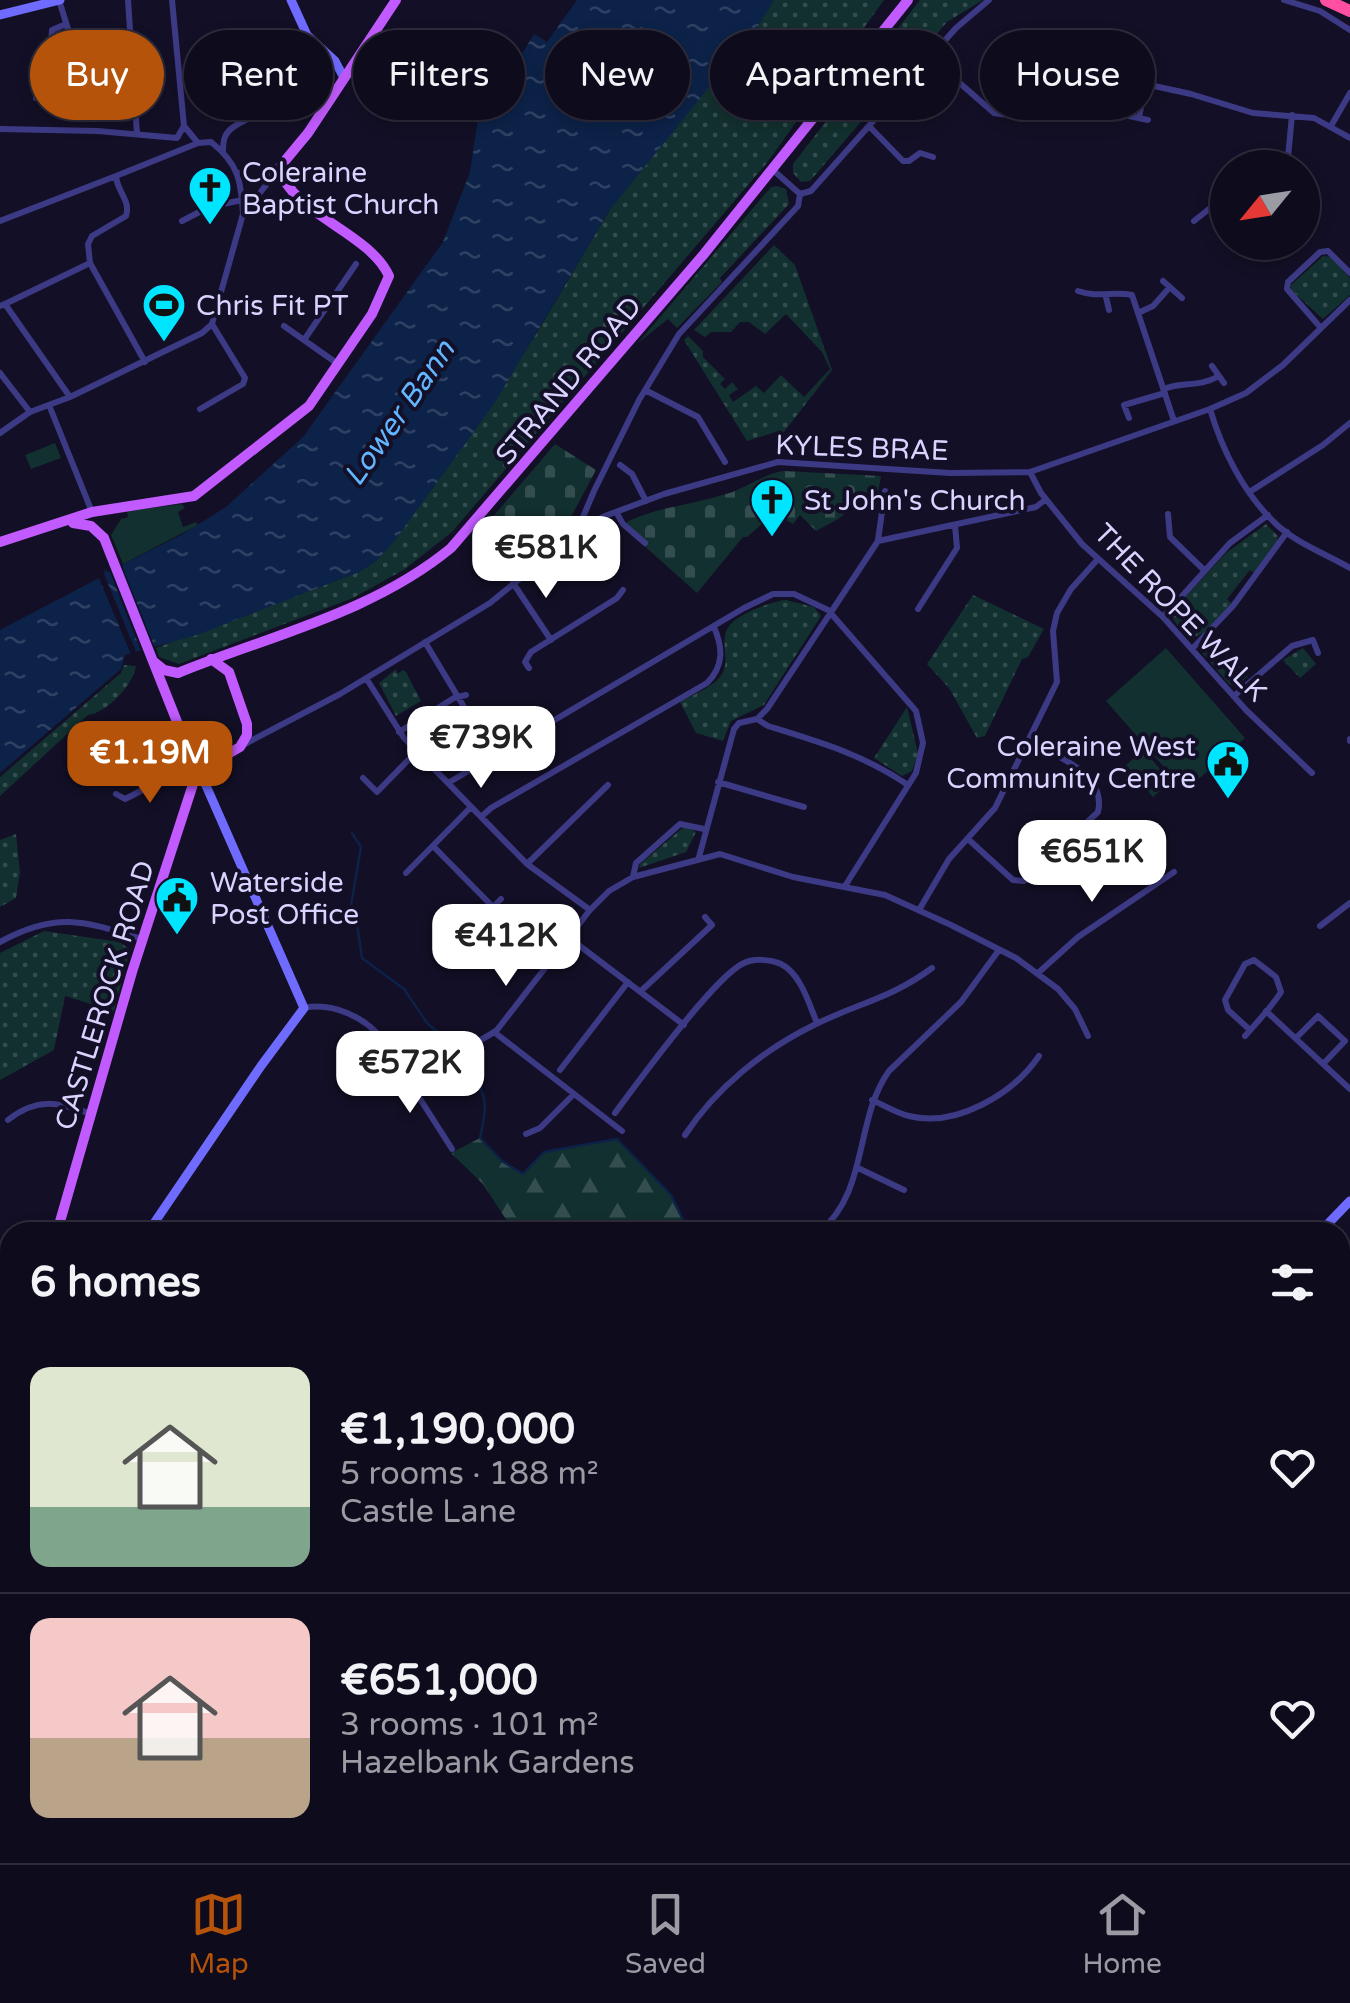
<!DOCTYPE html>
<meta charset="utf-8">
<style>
body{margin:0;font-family:"Varela Round",sans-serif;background:#171425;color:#f1f3f6;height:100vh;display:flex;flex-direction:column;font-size:38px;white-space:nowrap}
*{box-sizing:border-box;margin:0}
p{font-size:32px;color:#9b9ba3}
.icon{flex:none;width:55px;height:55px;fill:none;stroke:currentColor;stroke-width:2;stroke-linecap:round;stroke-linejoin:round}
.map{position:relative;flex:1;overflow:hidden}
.side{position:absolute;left:0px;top:1222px;width:1350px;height:642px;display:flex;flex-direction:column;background:#0e0b1c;border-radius:30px 30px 0 0;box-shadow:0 5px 15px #0003,0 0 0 2px #2e2b3b}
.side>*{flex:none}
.banner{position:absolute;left:30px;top:30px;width:1290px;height:90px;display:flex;gap:20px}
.needle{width:65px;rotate:240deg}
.buttons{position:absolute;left:1210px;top:150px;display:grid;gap:20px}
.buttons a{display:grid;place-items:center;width:110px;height:110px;border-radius:50%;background:#0e0b1c;box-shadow:0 5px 15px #0003,0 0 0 2px #2e2b3b;font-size:50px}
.price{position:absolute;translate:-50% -85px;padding:0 22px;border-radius:20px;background:#fff;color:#222;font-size:32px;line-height:65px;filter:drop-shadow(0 2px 5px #0008)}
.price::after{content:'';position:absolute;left:50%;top:60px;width:30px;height:22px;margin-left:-15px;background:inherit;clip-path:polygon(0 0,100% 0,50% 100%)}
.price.current{background:#b45309;color:#fff}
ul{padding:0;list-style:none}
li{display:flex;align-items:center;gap:30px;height:250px;padding:0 30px}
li+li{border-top:2px solid #2e2b3b}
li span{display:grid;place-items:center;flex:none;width:280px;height:200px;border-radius:20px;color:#555}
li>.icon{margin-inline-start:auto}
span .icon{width:120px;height:120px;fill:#fffc;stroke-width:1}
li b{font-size:42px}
h2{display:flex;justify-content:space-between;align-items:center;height:120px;padding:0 30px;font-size:42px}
.tag{padding:0 35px;border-radius:45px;background:#0e0b1c;box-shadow:0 5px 15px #0003,0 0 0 2px #2e2b3b;font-size:35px;line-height:90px}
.tag.current{background:#b45309;color:#fff}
.tabs{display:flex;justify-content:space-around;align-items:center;height:140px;border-top:2px solid #2e2b3b;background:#0e0b1c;font-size:28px;color:#9b9ba3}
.tabs a{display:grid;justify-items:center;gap:5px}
.tabs .current{color:#b45309}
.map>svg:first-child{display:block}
.grass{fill:url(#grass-dots)}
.forest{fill:url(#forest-firs)}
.cemetery{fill:url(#cemetery-stones)}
.garden{fill:#12302f}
.water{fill:url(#water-ripples)}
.pier{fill:#130f26;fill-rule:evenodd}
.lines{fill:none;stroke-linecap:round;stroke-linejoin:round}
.stream{stroke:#0c2248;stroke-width:2.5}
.street{stroke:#3d3a85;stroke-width:6}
.secondary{stroke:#6f6bff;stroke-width:9}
.primary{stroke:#c25bff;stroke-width:10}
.highway{stroke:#ff4fa3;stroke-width:12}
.labels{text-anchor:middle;stroke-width:8;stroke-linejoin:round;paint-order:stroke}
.poi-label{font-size:28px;fill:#d9d4ff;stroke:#130f26;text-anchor:start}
.street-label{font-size:28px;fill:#d9d4ff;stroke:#130f26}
.water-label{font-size:30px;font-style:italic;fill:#62b6ff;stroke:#130f26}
</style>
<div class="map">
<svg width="1350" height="1863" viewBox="0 0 1350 1863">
<defs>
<pattern id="grass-dots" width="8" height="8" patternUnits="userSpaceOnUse" patternTransform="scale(2.5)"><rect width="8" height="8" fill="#12302f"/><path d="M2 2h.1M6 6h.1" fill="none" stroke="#344d4e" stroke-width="1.8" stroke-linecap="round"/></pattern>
<pattern id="forest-firs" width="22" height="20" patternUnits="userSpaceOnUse" patternTransform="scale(2.5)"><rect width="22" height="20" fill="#12302f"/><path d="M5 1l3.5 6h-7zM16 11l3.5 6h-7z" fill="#344d4e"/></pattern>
<pattern id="cemetery-stones" width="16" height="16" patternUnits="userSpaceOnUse" patternTransform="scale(2.5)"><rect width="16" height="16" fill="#12302f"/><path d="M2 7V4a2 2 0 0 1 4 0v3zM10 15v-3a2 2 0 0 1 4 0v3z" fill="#344d4e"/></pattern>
<pattern id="water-ripples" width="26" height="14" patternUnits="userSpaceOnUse" patternTransform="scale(2.5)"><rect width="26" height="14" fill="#0c2248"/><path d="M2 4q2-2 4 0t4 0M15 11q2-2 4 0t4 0" fill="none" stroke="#2f4163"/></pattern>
</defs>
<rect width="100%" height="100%" fill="#130f26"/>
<path class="grass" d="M767 0H884L766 164 452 532 405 569 353 598 179 664 159 657 156 648 359 572 376 561 393 542 535 336 609 211Z
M920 0H983L947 22 810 181 801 182 793 173V164Z
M777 186 786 189 789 204 720 278 722 282 677 328 668 319 638 343 771 187Z
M774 245 795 265 832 370 780 437 776 432 747 441 684 340 688 336 703 351V357L725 379 720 384 725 389 732 382 738 389 729 395 733 402 756 386 764 393 781 375 804 397 830 369 822 352 786 314 765 334 749 322H740L731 332H711L705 337 694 330Z
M1323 256 1332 257 1350 278V295L1323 319 1291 290V285Z
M1266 524 1278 536 1277 542 1256 574 1250 570 1227 599 1232 604 1204 633 1192 638 1186 637 1173 619 1176 607 1226 553Z
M973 595 1044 629 1028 657 1022 659 985 736 977 738 949 688 927 664Z
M786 600 814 607 821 616 764 705 731 721 723 741 696 733 680 702C692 695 711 688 720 677 731 662 721 647 726 632 730 616 771 601 786 600Z
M1212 637 1248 676 1237 686 1230 685 1202 653V647Z
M1303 648 1316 664 1300 678 1283 660Z
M124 665 136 666C133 685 107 713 88 715L0 796V777L121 673Z
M396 669 397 674 403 670 406 672 421 701 396 716 379 683Z
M907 707 918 753 912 771 902 776 874 758Z
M685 826 696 832 686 852 639 868 640 864Z
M16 834 20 872 16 898 0 907V840Z
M44 931 120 942 130 950 114 1011 65 996 54 1050 0 1080V953Z"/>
<path class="forest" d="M480 1138 502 1161 523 1173 544 1152 617 1139 671 1195 689 1232H496L509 1224 483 1184 451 1153Z"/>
<path class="cemetery" d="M555 444 596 470 563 532 511 572 485 526Z
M784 471 881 476 876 503 861 501 838 519 816 531 800 515 793 524 774 513 747 537H743L697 593 621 525C656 506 689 506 726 494 747 488 762 474 784 471Z"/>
<path class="garden" d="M55 443 61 458 31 469 25 455Z
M182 504 185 508 178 512 183 527 196 522 198 525 123 564 111 535 121 519 128 517 127 511Z
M1166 648 1245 738 1185 791 1106 701Z
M1143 750 1171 781 1153 797 1125 766Z"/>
<path class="water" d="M577 0H774L756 29 609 211 494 404 393 543 376 561 359 572 197 635 125 655 121 669 0 773V630L103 576 105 567 108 572 183 534 226 507 303 437 443 242 470 172 478 119H492L501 88 534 34 547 42Z"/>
<path class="pier" d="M121 560 124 571 157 653 133 659 98 576 103 563 110 565ZM106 568 110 572 141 651 136 652 104 574Z"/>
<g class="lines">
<path class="stream" d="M352 833 361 847 350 911 357 924 362 958 404 989 427 1023 442 1036
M464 1063C488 1097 488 1100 480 1138L502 1161 523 1174 544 1152 617 1139 671 1195 689 1232
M1018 1855 1022 1863"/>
<path class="street" d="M59 0 73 45
M128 0 137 134
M172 0 184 126 198 143
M1284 0 1320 11 1350 30
M243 39 306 35
M930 57 994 113C1041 122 1043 95 1078 78L1145 84 1191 94 1253 113 1314 118 1350 138
M36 98 38 79 50 60 52 30 66 24
M1129 116 1148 120
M1139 118 1145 85
M869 126 903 161H909L920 153 933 157
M1331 126 1350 93
M0 129 98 131 177 138 184 126
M223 151C223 142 224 134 232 128 252 114 288 104 313 101L324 108
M1287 168 1292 115
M773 170 800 194
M240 173 253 180 274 171
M800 194 811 191 956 28 989 0
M0 221 116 176
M182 221 209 207 242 200
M1194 221 1219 201H1228
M1163 281 1182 298
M1078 291C1098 298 1114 291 1132 295L1174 421
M1106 297 1109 310
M5 304 90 263
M0 306 5 304 70 397 30 412 0 373
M1138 313 1153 306 1170 287
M284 326 338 364
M1321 328 1287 289 1288 282 1320 252 1328 251 1350 273
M304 340 356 264
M145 362 90 263 88 244 92 236 126 216C131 200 117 192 116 176L198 143 211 142C239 164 241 181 243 214
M1212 366 1224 383
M1164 389C1183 381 1198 388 1219 376
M645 390 698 417 725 462
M70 397 202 333 212 324 243 214 279 169
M49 405 92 512
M200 409 243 384 245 378 212 324
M1210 409C1222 450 1244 494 1276 524 1296 543 1326 554 1350 568
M1129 418 1124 405 1165 393
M0 433 30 412
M620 465 632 474 646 501
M1030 472 1041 493 1082 544 1163 617 1246 710 1312 773
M1251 491 1323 445 1350 423
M616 512 623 524 645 543
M1168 514 1170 537 1205 571
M583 527V517L594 491 639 400 679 334 798 206 800 194
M583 527 608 572
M878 540 885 491
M596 551 615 538
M513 583 551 640
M918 609 957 548 955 525
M1163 617 1230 543 1268 515
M425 642 464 707
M1192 649 1233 606 1287 532
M529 668 525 662 531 652 617 598 623 590
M366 678 404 738 527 864 590 910
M1234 696 1292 646 1313 640 1318 653
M757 719 767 709 878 541 1036 507 1046 499
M399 732 454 698 466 695
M1350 739V741
M243 745 340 694 490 603 583 527 605 516 664 494 778 462 950 473 1030 472 1210 409 1246 393 1283 365 1350 300
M431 766 465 741
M363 778 377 792 417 751
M718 782 804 807
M448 783 744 608 773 594H794L828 610 916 711 923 743 916 773 845 886
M116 794 125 799 133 795 185 767 196 771
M481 817 491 808 707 683C724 666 723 648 714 627
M968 839 1013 880 1024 881 1098 812C1107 773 1055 755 1027 741
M433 846 493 907
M699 857 734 729 739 723 757 719 768 726C820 742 862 754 908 785
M527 864 608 785
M406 873 471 807
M633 877 636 863 680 824 704 829
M919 910 949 859 995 808 1057 682 1053 631 1057 613 1071 589 1098 559
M485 915 501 899
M1320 926 1350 903
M568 937 684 1025
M0 942C57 911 84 921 142 939
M1038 973 1078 937 1174 872
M641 991 712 925 705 917
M304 1008C332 1002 365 1017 382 1039 389 1047 393 1059 402 1064 417 1074 482 1041 497 1030L590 910 609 891 633 877 720 854 793 877 885 895 951 925 1016 958 1058 989 1075 1009 1088 1036
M1266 1011 1350 1089
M494 1032 622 1131
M1245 1036C1257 1022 1271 1008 1281 992L1276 977 1254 960 1245 964 1225 1000 1228 1010 1250 1030
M1296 1038 1318 1016 1345 1041 1324 1063
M404 1066 408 1080 452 1149
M560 1070 628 982
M872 1100C884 1105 896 1113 909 1116 956 1128 1013 1094 1039 1056
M615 1113C638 1082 712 980 742 964 753 958 770 959 781 964 801 974 809 1004 817 1023
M8 1120C37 1097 58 1102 91 1114
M526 1134 540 1128 574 1094
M685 1135C716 1088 763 1050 814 1025 856 1004 892 998 932 968
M858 1168 904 1190
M762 1229 765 1232
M819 1232C869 1192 854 1120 889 1071L961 1002 999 950
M0 1359 10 1354
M0 1794 10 1802
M310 1855 316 1863
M45 1863 51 1855"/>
<path class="secondary" d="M291 0 307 35 335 61 343 76
M0 15 60 0
M148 1232 261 1066 304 1008 204 781 197 772
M1320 1232 1350 1201
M421 1855 423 1863
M458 1863 460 1855"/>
<path class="primary" d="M73 523 91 526 104 538 197 772
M0 542 92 512 194 496 309 406 372 314 389 276C369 232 293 215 279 168L308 133 396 0
M154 662 164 670 178 673C271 635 372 613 451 548L704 254 908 0
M197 772 240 747 247 735V724L229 672 211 659
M57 1232 132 972 197 772
M0 1763 10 1752"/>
<path class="highway" d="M1326 0 1350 11"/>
</g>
<defs>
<symbol id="church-pin" viewBox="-11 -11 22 30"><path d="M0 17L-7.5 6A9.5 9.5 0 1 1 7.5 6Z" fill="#00e5ff" stroke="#130f26"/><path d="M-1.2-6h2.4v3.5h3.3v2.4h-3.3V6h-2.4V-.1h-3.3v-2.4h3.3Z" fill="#111"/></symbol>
<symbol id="stadium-pin" viewBox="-11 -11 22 30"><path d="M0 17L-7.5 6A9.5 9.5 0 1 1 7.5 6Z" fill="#00e5ff" stroke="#130f26"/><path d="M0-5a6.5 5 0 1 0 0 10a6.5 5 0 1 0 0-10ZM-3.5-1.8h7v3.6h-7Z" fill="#111"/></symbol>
<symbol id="civic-pin" viewBox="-11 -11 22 30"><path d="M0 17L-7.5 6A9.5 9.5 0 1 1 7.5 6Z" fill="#00e5ff" stroke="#130f26"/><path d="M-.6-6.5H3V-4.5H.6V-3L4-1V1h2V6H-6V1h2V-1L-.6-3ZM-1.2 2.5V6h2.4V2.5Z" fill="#111"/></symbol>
</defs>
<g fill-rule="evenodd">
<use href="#church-pin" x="185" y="163" width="50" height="68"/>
<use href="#stadium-pin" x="139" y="280" width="50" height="68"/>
<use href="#church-pin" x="747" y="475" width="50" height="68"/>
<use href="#civic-pin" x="1203" y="737" width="50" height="68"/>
<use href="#civic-pin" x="152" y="873" width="50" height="68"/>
</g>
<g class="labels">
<g class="poi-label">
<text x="242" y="182">Coleraine<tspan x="242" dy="32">Baptist Church</tspan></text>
<text x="196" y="315">Chris Fit PT</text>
<text x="804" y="510">St John's Church</text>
<text x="1196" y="756" text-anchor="end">Coleraine West<tspan x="1196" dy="32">Community Centre</tspan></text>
<text x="210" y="892">Waterside<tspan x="210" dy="32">Post Office</tspan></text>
</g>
<g class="street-label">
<text transform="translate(568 380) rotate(-50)" y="10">STRAND ROAD</text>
<text transform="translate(862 447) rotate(2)" y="10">KYLES BRAE</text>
<text transform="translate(1181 612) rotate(46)" y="10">THE ROPE WALK</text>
<text transform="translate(104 995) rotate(-73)" y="10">CASTLEROCK ROAD</text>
</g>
<g class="water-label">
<text transform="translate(399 413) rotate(-55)" y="10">Lower Bann</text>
</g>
</g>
</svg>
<div class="buttons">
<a><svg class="needle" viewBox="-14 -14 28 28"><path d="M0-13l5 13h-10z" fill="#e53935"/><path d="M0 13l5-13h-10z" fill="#9b9ba3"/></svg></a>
</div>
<b class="price" style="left:546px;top:601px">€581K</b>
<b class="price" style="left:481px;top:791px">€739K</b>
<b class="price current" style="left:150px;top:806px">€1.19M</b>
<b class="price" style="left:1092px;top:905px">€651K</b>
<b class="price" style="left:506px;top:989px">€412K</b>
<b class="price" style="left:410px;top:1116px">€572K</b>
<div class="banner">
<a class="tag current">Buy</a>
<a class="tag">Rent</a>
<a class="tag">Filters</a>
<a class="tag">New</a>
<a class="tag">Apartment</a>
<a class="tag">House</a>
</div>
<section class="side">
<h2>6 homes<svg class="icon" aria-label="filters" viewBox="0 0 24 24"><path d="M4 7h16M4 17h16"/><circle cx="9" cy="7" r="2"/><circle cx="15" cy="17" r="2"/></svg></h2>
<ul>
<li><span style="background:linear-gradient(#dfe7d0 70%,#7fa58c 0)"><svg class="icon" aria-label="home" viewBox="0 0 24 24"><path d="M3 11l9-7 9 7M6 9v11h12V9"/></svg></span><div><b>€1,190,000</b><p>5 rooms · 188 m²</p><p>Castle Lane</p></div><svg class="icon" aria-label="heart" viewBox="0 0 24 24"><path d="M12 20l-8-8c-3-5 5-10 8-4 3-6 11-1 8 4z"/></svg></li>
<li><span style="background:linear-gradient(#f6c9c9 60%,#b9a48a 0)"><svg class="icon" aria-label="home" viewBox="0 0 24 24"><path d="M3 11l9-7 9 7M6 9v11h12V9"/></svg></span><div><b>€651,000</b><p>3 rooms · 101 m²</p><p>Hazelbank Gardens</p></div><svg class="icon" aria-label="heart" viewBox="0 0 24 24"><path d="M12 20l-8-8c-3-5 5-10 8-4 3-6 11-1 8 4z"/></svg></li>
</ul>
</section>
</div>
<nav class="tabs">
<a class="current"><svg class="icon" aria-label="map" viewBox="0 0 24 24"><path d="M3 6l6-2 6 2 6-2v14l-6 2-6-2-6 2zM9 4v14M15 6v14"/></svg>Map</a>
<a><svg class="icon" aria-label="saved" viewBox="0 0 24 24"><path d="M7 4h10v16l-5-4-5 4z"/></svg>Saved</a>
<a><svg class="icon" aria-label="home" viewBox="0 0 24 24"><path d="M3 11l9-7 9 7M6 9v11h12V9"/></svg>Home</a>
</nav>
